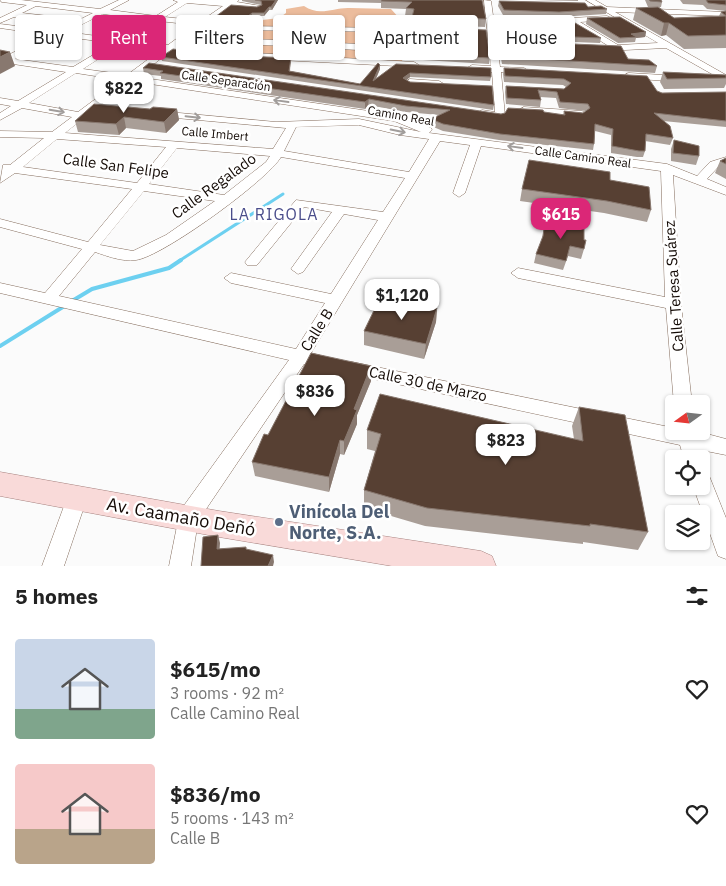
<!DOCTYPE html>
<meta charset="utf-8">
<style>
body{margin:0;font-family:"IBM Plex Sans",sans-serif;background:#f6f6f6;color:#222;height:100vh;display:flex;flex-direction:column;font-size:19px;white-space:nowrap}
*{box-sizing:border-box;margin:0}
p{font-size:16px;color:#767676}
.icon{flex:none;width:28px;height:28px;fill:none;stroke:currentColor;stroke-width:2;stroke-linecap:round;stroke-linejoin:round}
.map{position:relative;height:566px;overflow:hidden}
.details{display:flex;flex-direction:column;background:#fff;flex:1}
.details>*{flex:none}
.guide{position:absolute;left:15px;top:15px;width:696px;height:45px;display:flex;gap:10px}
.needle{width:32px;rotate:255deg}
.tools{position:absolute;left:665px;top:395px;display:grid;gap:10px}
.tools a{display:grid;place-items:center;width:45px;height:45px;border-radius:5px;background:#fff;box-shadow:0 1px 4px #0004;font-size:25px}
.price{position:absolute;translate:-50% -42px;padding:0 11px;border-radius:10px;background:#fff;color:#222;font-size:16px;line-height:32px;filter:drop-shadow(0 1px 2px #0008)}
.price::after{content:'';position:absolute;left:50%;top:30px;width:15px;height:11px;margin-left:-8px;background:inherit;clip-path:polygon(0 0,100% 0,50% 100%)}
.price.active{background:#db2777;color:#fff}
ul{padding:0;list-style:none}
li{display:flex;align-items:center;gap:15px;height:125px;padding:0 15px}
li span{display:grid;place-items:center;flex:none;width:140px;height:100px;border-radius:5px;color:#555}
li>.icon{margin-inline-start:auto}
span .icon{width:60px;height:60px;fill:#fffc;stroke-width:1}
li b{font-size:21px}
h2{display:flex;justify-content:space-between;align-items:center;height:60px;padding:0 15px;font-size:21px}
.tag{padding:0 18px;border-radius:5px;background:#fff;box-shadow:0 1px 4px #0004;font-size:18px;line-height:45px}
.tag.active{background:#db2777;color:#fff}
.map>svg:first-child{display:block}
.green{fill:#ecbc9c}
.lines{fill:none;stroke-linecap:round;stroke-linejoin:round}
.stream-far1{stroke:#6dd0f0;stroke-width:3}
.stream{stroke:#6dd0f0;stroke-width:4}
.minor-casing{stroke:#856d5d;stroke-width:1}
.major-casing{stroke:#a6817e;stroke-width:1}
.minor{fill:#fff;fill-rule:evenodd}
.major{fill:#f9dad9;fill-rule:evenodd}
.wall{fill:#a99e97}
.shaded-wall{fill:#88786f}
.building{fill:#574033;stroke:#88786f}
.oneway{stroke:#a19d9b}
.service-dot{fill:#5c6f8a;stroke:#fff;stroke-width:2}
.labels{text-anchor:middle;stroke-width:5;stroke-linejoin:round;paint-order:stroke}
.far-street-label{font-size:12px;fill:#130a05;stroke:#fff}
.street-label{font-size:15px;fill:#130a05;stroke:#fff}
.neighbourhood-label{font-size:16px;letter-spacing:1px;fill:#4a4d8b;stroke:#fff}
.near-service-label{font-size:18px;font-weight:bold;fill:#4e5e75;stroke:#fff;text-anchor:start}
.near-street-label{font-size:18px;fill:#130a05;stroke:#fff}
</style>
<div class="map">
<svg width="726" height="566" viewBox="0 0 726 566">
<rect width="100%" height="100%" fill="#fbfbfb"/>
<path class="green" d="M304 6C320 17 334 7 350 8 364 8 377 9 391 9L400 19 399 38H409L402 61 230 53 254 21 279 18 286 13V9Z"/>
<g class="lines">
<path class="stream-far1" d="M179 261 283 194"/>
<path class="stream" d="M72 301 92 289 169 268 181 260
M0 346 66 305"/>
<defs>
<path id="minor" d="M0 0H21L100 9 119 0H129L110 10 156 16 178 2 173 0H239L237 2 261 6 257 8 231 6 210 22 240 26 394 28 398 30 397 32 240 30 204 26 177 46 220 51 414 62 419 65 417 67 220 57 172 50 137 77 396 115 431 128 432 130 429 133 667 164 697 176 710 162 726 157V163L718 167 707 179 726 187V195L673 175 681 304 692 404H674L666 308 518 278 511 273 518 268 665 297 661 171 481 146 465 193 459 197 453 193 470 145 440 141 311 353 334 359 337 363 334 367 328 369 304 364 198 521 191 566H169L180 511 289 360 0 293V283L45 293 82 249 0 227V219L88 242 132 189 15 173 0 183 3 165H10L44 138 0 137V131L52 132 72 117 22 108 0 120V113L11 106 0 104V98L18 101 66 72 0 62V56L4 57 49 35 0 28V24L57 31 93 13 36 6 22 13 57 17 61 19 57 21 14 17 0 23V18L27 5 2 2ZM187 3 223 6 201 21 165 17ZM103 14 150 20 119 39 67 32ZM159 21 195 25 168 45 129 40ZM59 36 113 43 73 67 15 59ZM122 44 162 49 127 75 83 69ZM76 73 121 80 78 112 29 103ZM131 81 394 121 421 132 359 119 276 122 158 111 153 114 154 116 286 128 273 149 65 133ZM359 125 400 135 429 139 409 172 284 151 296 127ZM57 139 166 147 137 183 23 167ZM177 148 270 156 266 162 224 195 149 184ZM281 157 405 178 383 212 296 200 245 262 247 265H257L304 207 332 212 291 269 298 274 303 272 344 214 378 220 331 294 231 273 224 278 231 283 325 303 296 349 59 296 95 252C107 256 122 262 136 260 162 257 268 180 281 157ZM144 191 215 201 166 235 133 251 100 245Z
M484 0 491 1 500 67 524 68 529 71 524 74 501 72 505 116 500 119 477 113 482 110 495 112 492 72 472 71 467 68 472 65 491 66Z
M586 0H595L607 7 726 12V16L615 12 726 75V82L666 48 604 51 600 48 607 45 570 22 553 23 549 21 553 19 607 16 611 18 610 20 580 22 618 45 658 43Z
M231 38 359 44 363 47 359 50 228 43 227 41Z
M629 73 681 76 686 79 681 82 626 78V74Z
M410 79 439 81 444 84 439 87 407 84 405 82Z
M524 107 582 111 587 114 582 117 520 112 519 110Z
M352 362 674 428V431H696L726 439V455L701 450 704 459 701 464V459H684L680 445 346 373 343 368 346 363Z
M701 470 708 473 726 518V559L718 556 693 486H701Z
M77 489 84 491 87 498 64 566H42L67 498 70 491Z"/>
<path id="major" d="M0 472 219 511 481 551 492 556 496 566H392L219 537 0 496Z"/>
</defs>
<use href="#minor" class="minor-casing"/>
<use href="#major" class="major-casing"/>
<use href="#minor" class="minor"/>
<use href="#major" class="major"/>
</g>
<path class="wall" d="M242 0H278L272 10H269L264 16H252L243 24 216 21 215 17 257 7 261 5 242 1Z
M338 0H482L486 19 485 27 412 24V16H405L406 9 381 8V3L338 2Z
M534 0H578V1Z
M645 0H661L662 2 661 7H659L674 18 719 16 721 12 726 11V48L684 49 666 35 661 36 633 20 636 8 657 7H648Z
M680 0H726V11L707 9 703 5 683 4Z
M499 1 588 7 607 9 606 14 558 17 503 15 498 6Z
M587 18 646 32 645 37 636 38 635 42 618 43 586 24Z
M497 20 601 38 600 43 498 39 496 25Z
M411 27 486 30 490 58 489 64 406 59 407 54 417 34H410Z
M235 31 233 36 226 40 227 45 222 49 184 45 183 40Z
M500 41 628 59 657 66 655 73 502 64 499 48Z
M219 55 291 58 290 71 360 84 380 65V69L376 79 396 64 491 77 490 81 410 77 406 80 410 82 494 105 493 110 162 61 161 57Z
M143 68 501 114 544 112 563 115 564 111 583 113 586 111 559 108 556 98 540 97 541 100 540 107 506 104 505 92 506 86 564 89 566 87 563 85 504 82 503 74 504 68 657 91 662 93 726 92V127L663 121 673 138 670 145 645 141V151L643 157H637L611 153V135L595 131 594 144 593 150 499 140 443 131 431 126V119L439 115 406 112 368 105 365 109 161 79V76L144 74Z
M663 72 726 75V84L724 88 664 89 660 82Z
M150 109H177L179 120 166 133 126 128 119 135 78 132 75 121Z
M674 140 699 156 696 165 671 161V149Z
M726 158V179L715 173 720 161Z
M610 180 651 210 647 222 604 213 520 201 522 189Z
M545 221 584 249 581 259 568 256 563 270 534 263 536 254 542 240Z
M437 308 436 322 424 359 364 345V331Z
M371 366V381L357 415V424L344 455 340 454 329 492 255 476 252 462 268 435Z
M579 407 648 532 638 550 583 542V544L425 526 364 508V490L375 451 367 449V430L574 439 572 426Z"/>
<path class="shaded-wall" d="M276 0H278L272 10 271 7Z
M269 7V10L264 16V13Z
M252 13V16L243 24 242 21Z
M664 23H669L666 35 661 36Z
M234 27 235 31 233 36 225 41 226 40 227 45 222 49V44L225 36Z
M646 32 645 37 636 38 637 37 631 34Z
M10 52 15 66 0 74V57Z
M380 65V69L373 85V81Z
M410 73V77L403 83V78Z
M369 99 368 105 365 109V102Z
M177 109 179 120 166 133 164 122Z
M124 117 126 128 119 135 116 124Z
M437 308 436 322 424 359 426 344Z
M371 366V381L357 415V424L344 455V441L354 409Z
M340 440V454L329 492V477Z
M218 535 220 543 219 557 217 549Z
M273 555 274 562 273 566H268Z"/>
<path class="building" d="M255 0H276L271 7H269L264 13H252L242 21 215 17 231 5 257 7 262 5 261 1Z
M382 0H482L486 19 412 17 414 9 406 8 412 2 381 1Z
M649 0H661L662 2 650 1Z
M706 0H726V5L708 3Z
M499 1 585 3 588 7 601 6 607 9 559 12 504 10Z
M658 7 674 18 726 16V35L688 36 669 23H664L636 8Z
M726 11V16L721 12Z
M620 17 646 32 631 34 637 37 620 38 587 18Z
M506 18 570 20 601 38 498 34 497 20H505Z
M205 23 234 27 232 31 225 36 224 40H226L222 44 183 40Z
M411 27 486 30 490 58 407 54 410 41 423 29 410 28Z
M500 41 621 46 628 59 649 60 657 66 503 57Z
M173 49 219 55 291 58 289 71 360 84 378 63 380 65 373 81 396 64 491 68V77L410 73 403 78 410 82 492 86 494 105 161 57Z
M0 50 10 52 0 57Z
M149 63 501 114 505 113 508 108 543 110 544 112 565 115 564 111 583 113 590 108 588 104 560 102 557 92 538 90 541 100 507 98 506 86 564 89 571 83 564 79 505 76 504 68 647 76 657 91 662 93 726 92V121L654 113 670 126 673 138 646 134 645 151H639L612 146 613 129 595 124 594 144 500 134 443 124 431 119 450 110 406 106 369 99 365 102 160 73 163 71 143 68Z
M663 72 726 75V78L667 79Z
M94 104 150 109 153 107 177 109 164 122 124 117 116 124 75 121Z
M674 140 699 146V156L673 153Z
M726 158V164L720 161Z
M529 160 610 172V180L649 187 651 210 607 201 522 189Z
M545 221 584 227V240H586L584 249 570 246 566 261 536 254 543 236Z
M380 298 437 308 426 344 364 331Z
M311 353 371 366 354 409 357 410 344 441 340 440 329 477 252 462 264 434 268 435Z
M380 394 583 441 579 407 625 415 648 532 590 524V526L427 508 364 490 381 434 367 430Z
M218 535 217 549 246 547V549L273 555 268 566H201L203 537Z"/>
<defs><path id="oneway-shaft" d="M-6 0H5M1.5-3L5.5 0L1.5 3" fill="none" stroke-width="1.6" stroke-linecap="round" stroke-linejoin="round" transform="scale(1.25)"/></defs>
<g class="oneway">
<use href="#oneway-shaft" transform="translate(281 101) rotate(-172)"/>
<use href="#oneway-shaft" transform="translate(57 111) rotate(10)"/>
<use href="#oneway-shaft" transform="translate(193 117) rotate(6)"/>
<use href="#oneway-shaft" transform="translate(398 131) rotate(11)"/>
<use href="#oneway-shaft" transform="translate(515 147) rotate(-172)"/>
</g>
<circle class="service-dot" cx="279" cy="522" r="5"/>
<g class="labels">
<g class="far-street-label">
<text transform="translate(226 81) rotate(8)" y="4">Calle Separación</text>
<text transform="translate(401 116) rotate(10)" y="4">Camino Real</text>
<text transform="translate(215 134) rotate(5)" y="4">Calle Imbert</text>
<text transform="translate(583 157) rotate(8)" y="4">Calle Camino Real</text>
</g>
<g class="street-label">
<text transform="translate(116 166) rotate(8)" y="5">Calle San Felipe</text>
<text transform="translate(214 186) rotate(-36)" y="5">Calle Regalado</text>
<text transform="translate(674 286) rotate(-94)" y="5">Calle Teresa Suárez</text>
<text transform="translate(317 330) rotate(-58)" y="5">Calle B</text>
<text transform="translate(428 384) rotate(12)" y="5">Calle 30 de Marzo</text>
</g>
<g class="neighbourhood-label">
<text x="274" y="220">LA RIGOLA</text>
</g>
<g class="near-service-label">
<text x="289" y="518">Vinícola Del<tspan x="289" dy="21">Norte, S.A.</tspan></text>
</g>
<g class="near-street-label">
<text transform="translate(181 517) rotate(10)" y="6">Av. Caamaño Deñó</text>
</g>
</g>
</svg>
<div class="tools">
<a><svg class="needle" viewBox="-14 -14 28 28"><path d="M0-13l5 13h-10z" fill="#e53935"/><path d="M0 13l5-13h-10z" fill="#767676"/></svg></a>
<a><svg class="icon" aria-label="locate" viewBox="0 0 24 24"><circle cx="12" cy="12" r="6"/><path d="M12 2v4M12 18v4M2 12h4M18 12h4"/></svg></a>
<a><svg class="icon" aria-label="layers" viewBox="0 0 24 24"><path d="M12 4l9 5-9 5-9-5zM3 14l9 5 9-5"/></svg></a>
</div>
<b class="price" style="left:124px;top:114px">$822</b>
<b class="price active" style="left:561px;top:240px">$615</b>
<b class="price" style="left:402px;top:321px">$1,120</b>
<b class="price" style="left:315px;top:417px">$836</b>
<b class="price" style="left:506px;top:466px">$823</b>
<div class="guide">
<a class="tag">Buy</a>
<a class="tag active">Rent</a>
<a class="tag">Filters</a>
<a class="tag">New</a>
<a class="tag">Apartment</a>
<a class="tag">House</a>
</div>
</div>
<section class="details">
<h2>5 homes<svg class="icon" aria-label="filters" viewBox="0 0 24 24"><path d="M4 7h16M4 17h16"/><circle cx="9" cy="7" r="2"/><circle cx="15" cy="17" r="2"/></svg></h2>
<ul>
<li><span style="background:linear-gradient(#c9d6e8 70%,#7fa58c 0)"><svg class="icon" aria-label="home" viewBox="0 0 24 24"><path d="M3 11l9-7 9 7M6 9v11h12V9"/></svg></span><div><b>$615/mo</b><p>3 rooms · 92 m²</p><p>Calle Camino Real</p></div><svg class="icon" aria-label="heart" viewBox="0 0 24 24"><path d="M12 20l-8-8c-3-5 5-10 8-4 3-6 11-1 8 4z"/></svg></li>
<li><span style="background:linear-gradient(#f6c9c9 65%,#b9a48a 0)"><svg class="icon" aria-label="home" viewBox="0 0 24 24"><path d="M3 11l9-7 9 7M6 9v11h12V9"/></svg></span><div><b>$836/mo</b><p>5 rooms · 143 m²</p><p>Calle B</p></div><svg class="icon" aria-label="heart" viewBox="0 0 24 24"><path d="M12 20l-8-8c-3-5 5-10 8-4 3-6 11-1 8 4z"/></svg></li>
</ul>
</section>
